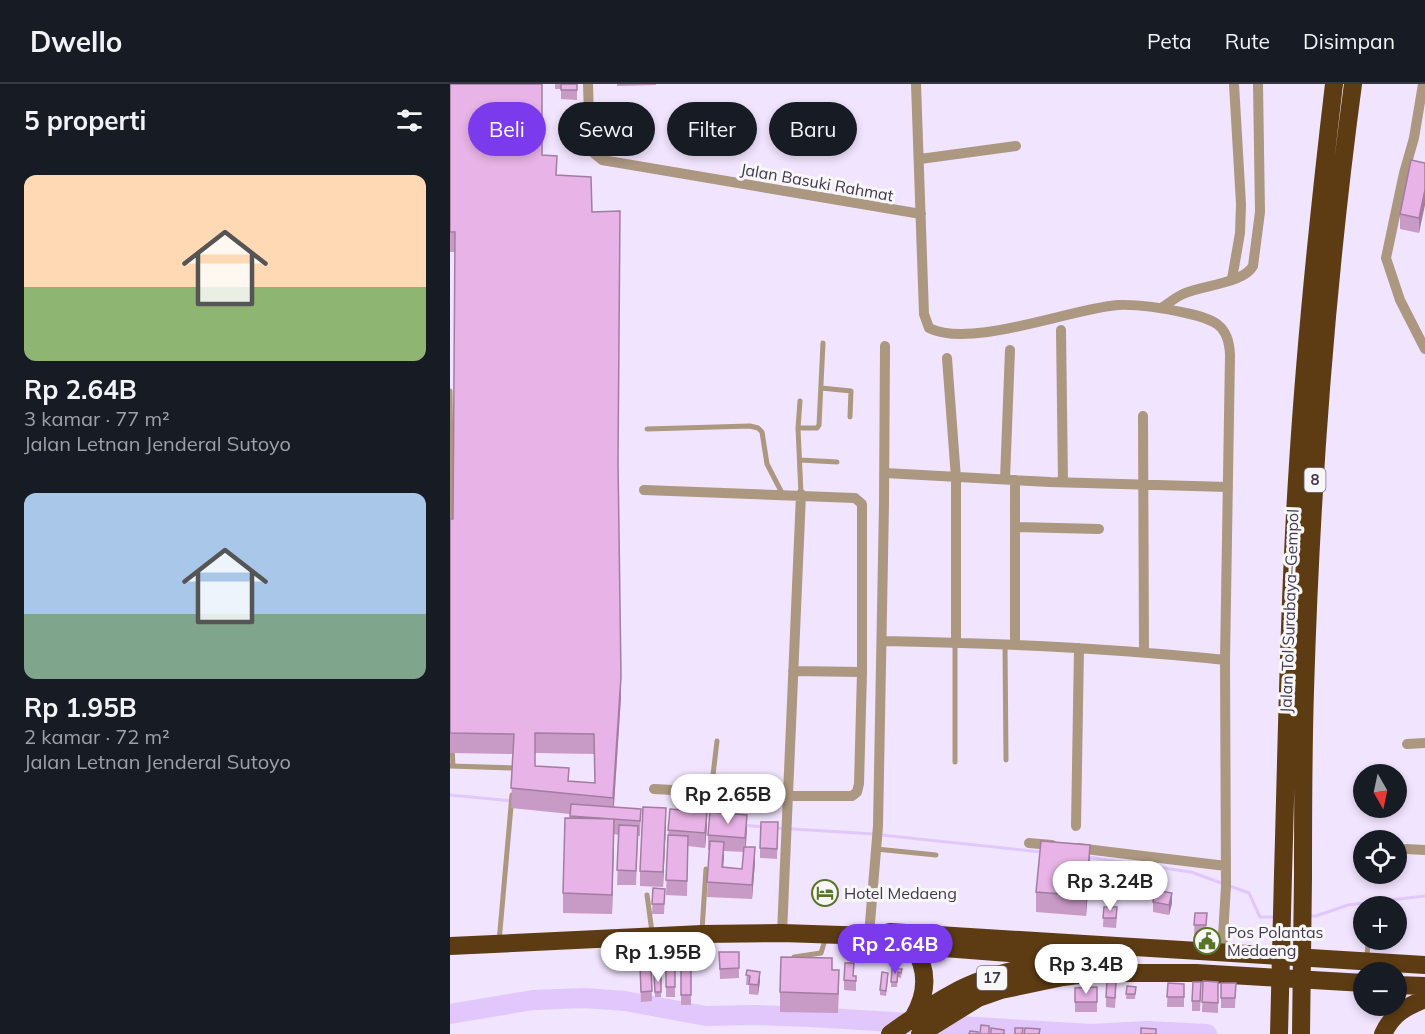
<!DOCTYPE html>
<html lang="id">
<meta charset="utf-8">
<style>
body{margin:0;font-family:Mulish,sans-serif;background:#20242c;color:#f1f3f6;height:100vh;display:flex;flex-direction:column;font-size:22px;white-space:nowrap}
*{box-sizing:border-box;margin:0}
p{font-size:20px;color:#9ea1a6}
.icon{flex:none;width:33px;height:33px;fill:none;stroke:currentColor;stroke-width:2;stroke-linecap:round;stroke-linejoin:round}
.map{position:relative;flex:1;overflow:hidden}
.details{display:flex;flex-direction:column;background:#171b24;width:450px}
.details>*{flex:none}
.hud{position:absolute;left:18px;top:18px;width:570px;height:54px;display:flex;gap:12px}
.needle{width:39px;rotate:171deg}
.buttons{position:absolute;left:903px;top:680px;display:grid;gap:12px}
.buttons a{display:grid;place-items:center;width:54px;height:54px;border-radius:50%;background:#171b24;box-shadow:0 3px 9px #0003;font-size:30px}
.price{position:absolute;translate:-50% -51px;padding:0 14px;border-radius:21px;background:#fff;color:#222;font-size:20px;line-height:39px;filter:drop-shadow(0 2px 3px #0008)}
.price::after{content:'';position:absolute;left:50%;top:36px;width:18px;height:14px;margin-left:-9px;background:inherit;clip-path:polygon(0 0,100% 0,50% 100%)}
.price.selected{background:#7c3aed;color:#fff}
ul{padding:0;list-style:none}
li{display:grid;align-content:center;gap:12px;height:318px;padding:0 24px}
li span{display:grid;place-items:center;height:186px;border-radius:12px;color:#555}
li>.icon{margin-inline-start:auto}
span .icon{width:108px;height:108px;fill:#fffc;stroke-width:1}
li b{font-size:26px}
h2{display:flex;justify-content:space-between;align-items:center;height:72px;padding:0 24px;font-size:26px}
.tag{padding:0 21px;border-radius:27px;background:#171b24;box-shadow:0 3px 9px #0003;font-size:21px;line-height:54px}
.tag.selected{background:#7c3aed;color:#fff}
header{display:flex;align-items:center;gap:36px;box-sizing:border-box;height:84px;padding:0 30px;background:#171b24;border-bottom:2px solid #363941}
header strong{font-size:28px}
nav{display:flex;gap:33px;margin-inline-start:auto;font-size:21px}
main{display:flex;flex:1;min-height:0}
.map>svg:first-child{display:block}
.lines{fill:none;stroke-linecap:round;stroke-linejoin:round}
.stream{stroke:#e1c7fb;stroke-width:3}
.river{stroke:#e1c7fb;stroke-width:20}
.lane{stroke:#ac9781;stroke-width:5}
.street{stroke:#ac9781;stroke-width:10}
.highway{stroke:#5d3c13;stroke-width:18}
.highway-bridge{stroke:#5d3c13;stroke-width:18}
.wall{fill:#c89ac6;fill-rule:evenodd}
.shaded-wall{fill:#a27da1}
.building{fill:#e8b3e6;stroke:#a27da1;stroke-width:1.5;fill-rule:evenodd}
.labels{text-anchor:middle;stroke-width:6;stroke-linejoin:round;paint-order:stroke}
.shield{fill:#f7f7f7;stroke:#786f81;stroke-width:1.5}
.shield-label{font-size:15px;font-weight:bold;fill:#42354e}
.street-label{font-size:16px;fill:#42354e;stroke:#f7f7f7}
.poi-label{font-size:16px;fill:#42354e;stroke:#f7f7f7;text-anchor:start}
</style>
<header>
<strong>Dwello</strong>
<nav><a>Peta</a><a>Rute</a><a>Disimpan</a></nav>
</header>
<main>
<section class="details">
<h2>5 properti<svg class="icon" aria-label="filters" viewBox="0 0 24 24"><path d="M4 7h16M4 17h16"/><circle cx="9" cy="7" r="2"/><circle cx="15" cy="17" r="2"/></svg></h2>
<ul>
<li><span style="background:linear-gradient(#ffd9b3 60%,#8fb573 0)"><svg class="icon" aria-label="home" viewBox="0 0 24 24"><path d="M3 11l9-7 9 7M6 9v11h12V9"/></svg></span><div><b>Rp 2.64B</b><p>3 kamar · 77 m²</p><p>Jalan Letnan Jenderal Sutoyo</p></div></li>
<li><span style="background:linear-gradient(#a9c7e8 65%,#7fa58c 0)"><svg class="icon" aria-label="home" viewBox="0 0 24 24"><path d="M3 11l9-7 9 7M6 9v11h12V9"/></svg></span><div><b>Rp 1.95B</b><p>2 kamar · 72 m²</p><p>Jalan Letnan Jenderal Sutoyo</p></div></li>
</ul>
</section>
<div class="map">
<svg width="975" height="950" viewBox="0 0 975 950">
<rect width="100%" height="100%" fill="#f1e4fe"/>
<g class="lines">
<path class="stream" d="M0 711 63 717
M293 741 314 743
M326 744 424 750
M431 751 591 768
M637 773 741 788 799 809 810 833H826
M859 832H866L898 821 975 812"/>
<path class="river" d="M0 930 83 916 135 914 175 917 256 932 304 931 361 933 641 950 697 947 757 950"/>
<path class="lane" d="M371 304 401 307 400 333
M0 307 2 440
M350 317 348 344 351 410
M348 344H367L369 341 373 259
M197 345 300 342 308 344 312 348 317 380 333 411
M350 376 387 378
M505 558V678
M555 560 556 676
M2 662 3 682
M0 682 64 684
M261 708 267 657
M426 765 486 771
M197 811 202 848
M252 846 256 785
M49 858 62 711
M344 873 371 869 376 853
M917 875 918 855"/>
<path class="street" d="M138 0 140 66 152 76 471 130
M466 0 474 230 479 244C521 265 619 225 668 221 691 220 713 224 736 229 763 235 779 240 780 271L775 576 776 802 772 868
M973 0 964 54 954 89 936 174 950 216 975 265
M470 75 566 62
M782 195 790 149 791 120 784 0
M713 223C719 219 726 213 733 210 751 201 793 200 803 182L810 128 808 0
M611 246 613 398
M497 274 506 394V558
M693 332 694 567
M435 389 600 398 778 403
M555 395 560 266
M565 396V561
M194 406 405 414 412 420V588L409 700 407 708 402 712H338L204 705
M565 443 649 445
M432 557C546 559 661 564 775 576
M343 587 412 588
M957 660 975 659
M626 742 629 564
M579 759 602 761
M627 764 776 782
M956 765 975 766
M332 849 351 410
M419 851 428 742 434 420 435 262"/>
<path class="highway" d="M833 790C837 653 839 517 848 380 856 253 869 127 884 0
M853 793C853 731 853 669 855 607 861 404 876 201 903 0
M0 862 252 850 332 849 422 852 440 848 975 881
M463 862C478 885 478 908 464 932
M481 863 675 878
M946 901 975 902
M440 950C462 934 484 919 507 907 536 891 571 885 602 878
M470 950 528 914 551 906 613 893 643 889H746L914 899
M933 950C943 929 954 924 975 915"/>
<path class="highway-bridge" d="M829 950 833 790
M851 950 853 793"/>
</g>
<path class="wall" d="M0 0 92 71 107 91 142 128 168 383 171 613 164 723 191 725 190 752H188L186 801H167L169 751 164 750 162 830 113 829V809L120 730 61 724 63 670 0 669V435H3L5 168H0ZM85 669 144 670 145 699 119 697 85 682Z
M105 0H127V16L111 15V5H105Z
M167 0H206V1L167 2Z
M975 79 969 149 950 145V130Z
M220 725 257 743 255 764 238 762 237 812 216 811 218 751Z
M216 739 213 803 190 802V787Z
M297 745 296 763 305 778 302 815 257 813 259 766H258V751ZM274 767 294 768 292 785 273 783Z
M328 748 327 775 310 774V764Z
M640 781 636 832 586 828V808Z
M203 804 215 805 214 830H202Z
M665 804H681L680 815 665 814Z
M703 818 722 819 719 831 703 828Z
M654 823 667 833 666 844 653 843Z
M745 829H757L756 851H744Z
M269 868H289V894L270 895Z
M201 882 202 917 191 918 190 883Z
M216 885H225V913H216Z
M442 885H452L451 894 448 893 447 903H441Z
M231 886H241V921H231Z
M297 886 310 897 308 911 299 910V901H296Z
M382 886 389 906 388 929 330 928V908Z
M204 891H211V913H205Z
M403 892H406V907L394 906V896Z
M438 894 436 912 430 911V906Z
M753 897 768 898V929L752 928Z
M718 899 734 900V923H717Z
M771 899H786L785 924H771Z
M677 902 686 903 685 915H676Z
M647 903V928H625V904Z
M666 907 665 924 656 923V913Z
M751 908 750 927H742V917Z"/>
<path class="shaded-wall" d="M975 106V121L969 149V134Z
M171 593V613L163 734V714Z
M216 724V739L213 803V788Z
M257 728V743L255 764V749Z
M297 731V745L295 768V754Z
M164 735V755L162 830V811Z
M274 758V773L272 798V783Z
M640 761V781L636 832V812Z
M305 763V778L302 815V801Z
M722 809V819L719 831V821Z
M310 888V897L308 911V901Z"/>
<path class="building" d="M0 0H92V71L107 72 106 91 141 93 142 128 170 127 168 377 171 593 163 714 61 704 64 650 0 649V435H3L5 148H0ZM85 649 144 650 145 699 118 697 119 684 85 682Z
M111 0H127V6H111Z
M961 76 975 79V106L969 134 950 130Z
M121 720 191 725 190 737 120 732Z
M193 723 216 724 213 788 190 787Z
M220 725 257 728 255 749 218 746Z
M260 728 297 731 295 754 258 751Z
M115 734 164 735 162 811 113 809Z
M311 738H328L327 765 310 764Z
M169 741 188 742 186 787 167 786Z
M218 751 238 752 237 797 216 796Z
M260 757 274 758 272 783 292 785 294 763H305L302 801 257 798Z
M591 757 640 761 636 812 586 808Z
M666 792 681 794 680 805 665 804Z
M203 804 215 805 214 820H202Z
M705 806 722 809 719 821 703 818Z
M654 823H667L666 834H653Z
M745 829H757L756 841H744Z
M269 868H289V884L270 885Z
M331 873 382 874V886H389L388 910 330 908Z
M395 879H404L403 892H406V897L394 896Z
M201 882 202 907 191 908 190 883Z
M216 885H225V903H216Z
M442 885H452L451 889 448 888 447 898H441Z
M231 886H241V911H231Z
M297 886 310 888 308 901 299 900 300 892 296 891Z
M432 888 438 889 436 907 430 906Z
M204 891H211V908H205Z
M657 897H666L665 914 656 913Z
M753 897 768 898V919L752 918Z
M743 898H751L750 917H742Z
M718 899 734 900V913H717Z
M771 899H786L785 914H771Z
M677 902 686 903 685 910H676Z
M647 903V918H625V904Z
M531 941 539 942V950H530Z
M541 944 554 946V950H541Z
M565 944H573L572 950H565Z
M575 944 590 945 589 950H574Z
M691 944 706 945V950H691Z
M520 947 528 948V950H519Z"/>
<defs>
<symbol id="hotel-ring" viewBox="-11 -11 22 22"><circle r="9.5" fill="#f7f7f7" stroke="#577429" stroke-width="1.5"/><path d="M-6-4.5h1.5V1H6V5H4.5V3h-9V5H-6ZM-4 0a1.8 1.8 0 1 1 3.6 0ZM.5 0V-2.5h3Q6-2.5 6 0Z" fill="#577429"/></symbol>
<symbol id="civic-ring" viewBox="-11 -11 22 22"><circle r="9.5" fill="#f7f7f7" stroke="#577429" stroke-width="1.5"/><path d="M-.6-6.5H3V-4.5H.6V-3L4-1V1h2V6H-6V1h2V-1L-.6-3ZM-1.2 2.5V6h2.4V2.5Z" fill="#577429"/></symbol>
</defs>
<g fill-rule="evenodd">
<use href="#hotel-ring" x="360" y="794" width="30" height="30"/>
<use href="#civic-ring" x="742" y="842" width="30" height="30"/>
</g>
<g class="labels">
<g class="shield">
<rect x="854.5" y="384" width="21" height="24" rx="4.5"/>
<rect x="527" y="882" width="30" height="24" rx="4.5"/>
</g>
<g class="shield-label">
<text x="865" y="401">8</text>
<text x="542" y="899">17</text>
</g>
<g class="street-label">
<text transform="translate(367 98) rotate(10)" y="6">Jalan Basuki Rahmat</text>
<text transform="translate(839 527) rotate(-88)" y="6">Jalan Tol Surabaya–Gempol</text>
</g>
<g class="poi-label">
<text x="394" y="815">Hotel Medaeng</text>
<text x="777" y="854">Pos Polantas<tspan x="777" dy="18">Medaeng</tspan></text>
</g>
</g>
</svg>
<div class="buttons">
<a><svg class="needle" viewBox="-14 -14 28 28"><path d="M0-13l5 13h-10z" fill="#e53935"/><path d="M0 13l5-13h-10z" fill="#9ea1a6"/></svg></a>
<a><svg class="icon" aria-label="locate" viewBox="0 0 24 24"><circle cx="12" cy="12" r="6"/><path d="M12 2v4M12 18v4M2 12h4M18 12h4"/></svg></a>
<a>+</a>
<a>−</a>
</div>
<b class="price" style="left:278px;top:741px">Rp 2.65B</b>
<b class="price" style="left:660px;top:828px">Rp 3.24B</b>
<b class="price selected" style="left:445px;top:891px">Rp 2.64B</b>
<b class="price" style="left:208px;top:899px">Rp 1.95B</b>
<b class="price" style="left:636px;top:911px">Rp 3.4B</b>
<div class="hud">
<a class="tag selected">Beli</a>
<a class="tag">Sewa</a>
<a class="tag">Filter</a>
<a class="tag">Baru</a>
</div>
</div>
</main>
